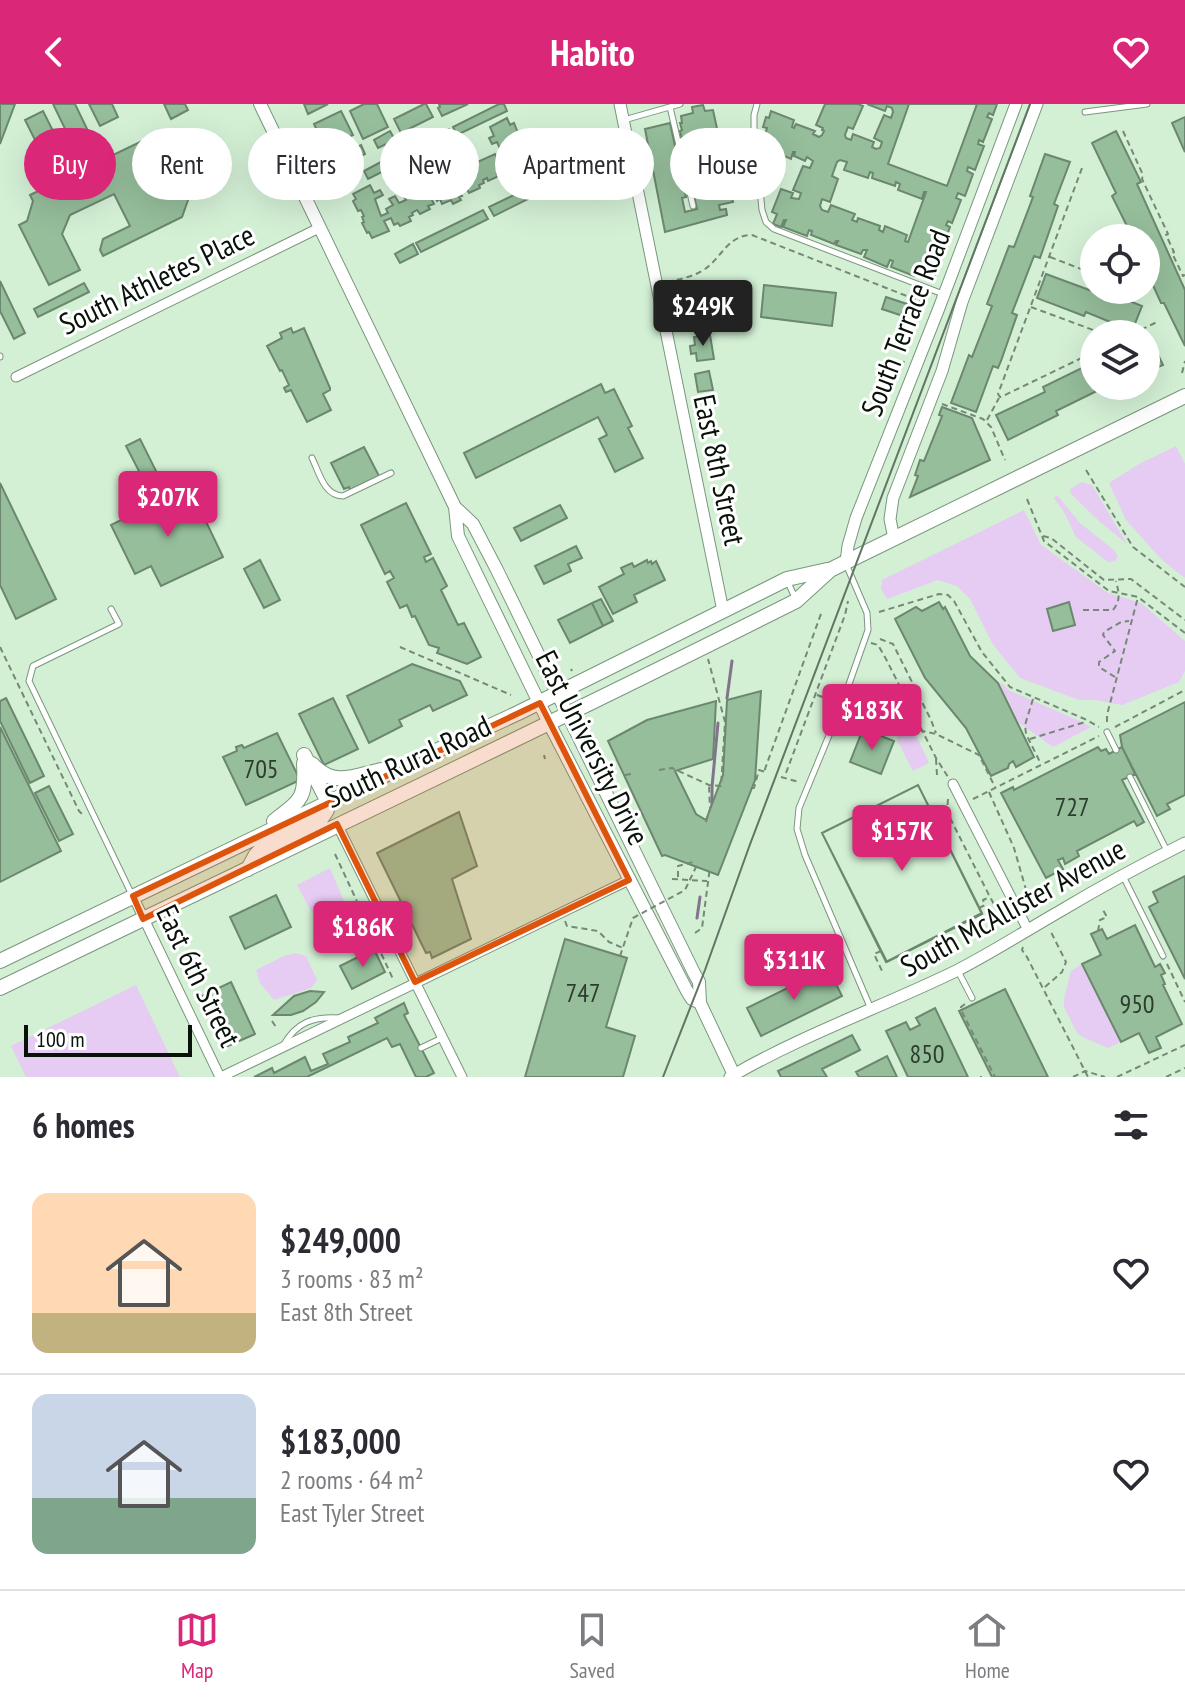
<!DOCTYPE html>
<meta charset="utf-8">
<style>
body{margin:0;font-family:"PT Sans Narrow",sans-serif;background:#f7f7f7;color:#2b2b33;height:100vh;display:flex;flex-direction:column;font-size:30px;white-space:nowrap}
*{box-sizing:border-box;margin:0}
p{font-size:26px;color:#7c7c81}
.icon{flex:none;width:44px;height:44px;fill:none;stroke:currentColor;stroke-width:2;stroke-linecap:round;stroke-linejoin:round}
.map{position:relative;height:973px;overflow:hidden}
.details{display:flex;flex-direction:column;background:#fff;flex:1}
.details>*{flex:none}
.top-card{position:absolute;left:24px;top:24px;width:1138px;height:72px;display:flex;gap:16px}
.tools{position:absolute;left:1080px;top:120px;display:grid;gap:16px}
.tools a{display:grid;place-items:center;width:80px;height:80px;border-radius:50%;background:#fff;box-shadow:0 8px 32px #0002;font-size:40px}
.scale{position:absolute;left:24px;bottom:20px;width:168px;box-sizing:border-box;padding-left:8px;border:4px solid #081209;border-top:0;font-size:22px;line-height:28px;white-space:nowrap;color:#081209;-webkit-text-stroke:6px #fff;paint-order:stroke}
.price{position:absolute;translate:-50% -68px;padding:0 18px;border-radius:8px;background:#db2777;color:#fff;font-size:26px;line-height:52px;filter:drop-shadow(0 2px 4px #0008)}
.price::after{content:'';position:absolute;left:50%;top:48px;width:24px;height:18px;margin-left:-12px;background:inherit;clip-path:polygon(0 0,100% 0,50% 100%)}
.price.active{background:#222;color:#fff}
ul{padding:0;list-style:none}
li{display:flex;align-items:center;gap:24px;height:200px;padding:0 32px}
li+li{border-top:2px solid #e1e1e2}
li span{display:grid;place-items:center;flex:none;width:224px;height:160px;border-radius:16px;color:#555}
li>.icon{margin-inline-start:auto}
span .icon{width:96px;height:96px;fill:#fffc;stroke-width:1}
li b{font-size:34px}
h2{display:flex;justify-content:space-between;align-items:center;height:96px;padding:0 32px;font-size:34px}
.pill{padding:0 28px;border-radius:36px;background:#fff;box-shadow:0 8px 32px #0002;font-size:28px;line-height:72px}
.pill.active{background:#db2777;color:#fff}
header{display:flex;justify-content:space-between;align-items:center;height:104px;padding:0 32px;background:#db2777;color:#fff;font-size:36px;font-weight:700}
.dock{display:flex;justify-content:space-around;align-items:center;height:112px;border-top:2px solid #e1e1e2;background:#fff;font-size:22px;color:#7c7c81}
.dock a{display:grid;justify-items:center;gap:4px}
.dock .active{color:#db2777}
.map>svg:first-child{display:block}
.green{fill:#e6cbf2}
.lines{fill:none;stroke-linecap:round;stroke-linejoin:round}
.stream{stroke:#83738d;stroke-width:3}
.building{fill:#96be9b;stroke:#6c876f;stroke-width:2;fill-rule:evenodd}
.service-casing{stroke:#7b967e;stroke-width:7}
.minor-casing{stroke:#7b967e;stroke-width:11}
.tertiary-casing{stroke:#7b967e;stroke-width:13}
.secondary-casing{stroke:#7b967e;stroke-width:14}
.primary-casing{stroke:#7b967e;stroke-width:16}
.path{stroke:#758976;stroke-width:2;stroke-dasharray:6 4;stroke-linecap:butt}
.service{stroke:#fff;stroke-width:5}
.minor{stroke:#fff;stroke-width:9}
.tertiary{stroke:#fff;stroke-width:11}
.secondary{stroke:#fff;stroke-width:12}
.primary{stroke:#fff;stroke-width:14}
.tram{stroke:#627564;stroke-width:2}
.path-bridge{stroke:#758976;stroke-width:2;stroke-dasharray:6 4;stroke-linecap:butt}
.marked{fill:#dd550c;fill-opacity:0.2;stroke:#dd550c;stroke-width:6;stroke-linejoin:round}
.labels{text-anchor:middle;stroke-width:6;stroke-linejoin:round;paint-order:stroke}
.number-label{font-size:26px;fill:#2c3d2e}
.street-label{font-size:30px;fill:#081209;stroke:#fff}
</style>
<header><svg class="icon" aria-label="back" viewBox="0 0 24 24"><path d="M15 5l-7 7 7 7"/></svg>Habito<svg class="icon" aria-label="heart" viewBox="0 0 24 24"><path d="M12 20l-8-8c-3-5 5-10 8-4 3-6 11-1 8 4z"/></svg></header>
<div class="map">
<svg width="1185" height="973" viewBox="0 0 1185 973">
<rect width="100%" height="100%" fill="#d3f0d5"/>
<path class="green" d="M1176 342 1185 360V474L1162 456 1126 416 1109 379 1139 360Z
M1082 378 1092 381 1127 440 1100 418 1071 390 1070 385Z
M1057 391 1080 419 1115 447 1118 453 1115 457 1108 458 1076 433 1064 408 1054 394Z
M1024 406 1041 441 1108 489 1141 499 1185 537V567L1179 578 1122 601 1096 596H1079L1020 574 992 539 970 495 957 482 938 476 887 495 881 485 882 476Z
M1002 579 1010 587 1080 617 1091 623 1053 643 1019 619 1000 580Z
M897 626 917 633 929 659 913 667 897 636Z
M330 764 358 830 335 842 311 807 297 781Z
M295 849 306 852 317 876 311 884 274 896 260 879 256 866 284 852Z
M1082 860 1121 938 1108 944 1083 933 1077 929 1064 903V895L1071 867Z
M136 881 180 973H26L11 942Z"/>
<g class="lines">
<path class="stream" d="M727 594 732 557
M712 703V683L718 619
M697 814 700 793"/>
</g>
<path class="building" d="M0 0H15L0 40Z
M53 0H75L89 29 71 37Z
M89 0H112L118 13 100 22Z
M164 0H185L188 6 171 15Z
M304 0H328L308 10Z
M364 0H377L388 23 363 35 350 7Z
M424 0H426L433 13 401 29 394 15Z
M439 0H468L442 12 438 4 440 3Z
M499 0H504L507 7 457 31 453 23Z
M825 0H858L863 2 853 25 848 23 845 31 846 34 851 36 853 30 874 38 872 43 876 45 880 44 882 38 874 34 884 11 891 14 893 8 892 4 887 2 885 7 867 0H997L993 11 989 9 987 13 992 15 983 38 979 36 978 40 984 42 975 66 968 63 967 67 973 70 965 92 958 89 956 94 961 96 952 119 948 117 946 121 950 123 942 145 938 143 937 146 943 149 933 176 915 170 914 172 891 163 893 157 890 156 887 163 864 153 867 146H863L861 150 836 141 838 137H836L834 140 811 131 812 127 809 126 807 132 783 123 786 116H784L781 123 773 120 777 110 772 108 781 85 793 89 791 94 799 95 801 89 793 86 803 62 810 64 813 57 807 53 805 57 794 52 795 48H793L791 55 768 45 770 39 767 38 768 36 764 34 767 24 763 23 766 13 769 14 771 7 794 16 792 23 794 24 796 20 815 27 813 30 819 33 822 31 824 27 822 26 823 24 816 21ZM840 56 847 58 844 66 868 74 870 68 873 69 872 74 895 82 896 78 900 80 898 86 922 95 924 88H926L908 138 905 137 907 131 885 122 883 128 879 126 880 122 858 114 857 118 852 116 855 110 831 101 828 108 822 106 820 102 822 95 830 98 838 75 832 72 837 58Z
M909 0H977L947 82 888 60Z
M703 1 705 7 713 6 733 98 719 101 720 106 726 105 727 111 665 128 645 25 670 19 686 93 682 94 685 108 697 105 680 27 682 26 680 19H682L681 12 693 9 692 3Z
M43 7 58 37 40 46 25 16Z
M341 7 353 31 325 44 314 20Z
M1185 13V48L1172 19Z
M507 14 510 21 514 19 518 29 515 31 518 37 516 38 519 44 522 43 527 52 524 54 527 60 506 71 504 66 497 70 499 72 488 77 487 74 483 76 484 79 479 81 480 84 469 89 467 85 460 88 462 92 459 93 461 96 453 100 451 96 442 100 440 95 437 97 432 87 434 86 431 79 433 78 430 72 427 73 423 64 425 63 422 57 437 49 441 57 449 53 451 59 445 62 454 86 460 84 454 72 474 63 473 60 495 50 501 63 507 60 497 38 492 40 489 34 494 32 490 23Z
M449 25 453 33 420 50 416 42Z
M390 27 395 36 378 44 374 36Z
M1116 27 1141 78 1137 80 1185 186V242L1164 199H1161L1146 166V134H1133L1112 92 1116 89 1092 39Z
M144 36 173 47 180 44 199 81 192 85 182 113 103 152 100 146 103 135 130 122 114 90 70 111 62 130 80 166 49 181 19 121 27 117 33 97 30 91Z
M361 41 365 50 349 58 344 49Z
M396 50 400 59 368 75 364 67Z
M1045 50 1070 58 1054 100 1058 102 1040 154 1034 152 1012 209 1017 211 1001 257 998 264 993 262 976 308 951 299 969 251 972 253 992 202 987 200 1009 142 1014 143 1033 93 1030 92Z
M415 79 419 87 426 84 434 100 428 102 430 105 420 110 417 106 412 109 413 111 409 113 411 117 400 122 398 119 394 121 391 114 384 117 389 127 372 134 369 128 367 129 362 119 364 118 362 113 364 112 361 106 358 107 353 97 356 95 353 90 370 81 374 89 380 86 383 91 375 95 381 112 388 109 386 105 393 101 389 95 395 92 399 99 406 96 404 93 412 90 408 82Z
M524 86 528 95 494 112 489 103Z
M483 106 488 115 421 148 416 139Z
M413 140 418 150 400 159 395 150Z
M1046 170 1092 187 1094 183V186H1102L1142 202 1132 227 1086 208 1084 212 1037 194Z
M0 177 25 229 14 235 0 207Z
M84 179 89 188 38 213 34 205Z
M764 181 836 189 832 222 761 213Z
M886 193 907 200 903 212 882 205Z
M291 224 293 229 304 224 330 284V286L323 290 331 306 307 318 291 286 286 288 284 284 289 281 282 266 280 267 267 242 282 234 280 229Z
M710 231 714 255 697 257 696 249 691 250 690 242 695 241 694 233Z
M1151 236 1163 261 1146 268V238Z
M1094 258V282H1107L1056 307 1058 311 1008 336 996 311 1045 288 1043 283Z
M709 267 713 286 698 288 695 270Z
M601 280 605 289 614 285 632 322 628 324 643 354 615 368 599 335 607 331 598 313 476 374 464 349Z
M942 303 972 314 990 356 910 393 918 372 915 371 920 356 924 357 942 312 939 311Z
M140 335 157 369 143 375 126 342Z
M364 343 379 372 350 386 349 383 344 385 331 359Z
M0 379 56 495 16 515 0 481Z
M182 386 192 406 199 403 223 453 161 482 151 462 135 470 111 421Z
M406 399 431 450 424 453 426 458 433 454 447 482 441 486 458 521 464 519 481 553 467 560 437 549 439 544 429 541 415 512 412 513 407 501 400 504 387 478 394 474 390 467 385 470 361 421Z
M560 401 567 414 521 437 514 424Z
M576 442 582 454 568 460 571 467 544 480 535 462Z
M260 456 280 496 264 504 244 465Z
M647 456 648 459 651 457 652 460 656 457 665 476 634 491 637 498 613 510 599 483 624 470 621 464 632 459 634 463Z
M601 495 613 517 603 522 592 499Z
M939 498 943 505 945 503 970 552 998 579 1034 653 1016 663 1013 657 1009 660 1008 664 991 672 966 624 925 574 895 515 916 503 922 507Z
M1069 498 1075 521 1053 527 1047 505Z
M592 499 603 522 570 539 558 516Z
M412 560 460 577 467 591 433 607 430 601 399 616 402 622 369 639 347 592Z
M761 587 755 676 718 771 665 751 662 752 608 637 647 616 716 597 713 655 675 667 696 710 706 716 723 671 727 596Z
M6 594 44 672 30 679 0 617V597Z
M333 594 358 645 324 661 299 610Z
M1185 598V691L1167 700 1170 705 1157 712 1122 643 1120 631Z
M0 623 61 747 0 778Z
M863 625 894 637 881 670 850 658Z
M277 629 300 676 246 701 223 653 237 647 236 643 242 641 244 644Z
M1098 643 1101 647 1106 645 1109 650 1122 643 1135 670 1122 676 1144 718 1137 722 1134 717 1077 747 1079 752 1065 760 1063 754 1058 756 1063 765 1046 774 1001 689 1013 683 1014 686Z
M918 681 982 810 887 858 822 729Z
M918 681 982 809 886 858 822 729Z
M49 682 73 730 59 737 35 689Z
M459 708 477 762 452 775 471 835 432 854 430 848 426 849 377 749Z
M1185 772V875L1149 803 1158 798 1153 788Z
M276 791 291 823 245 845 230 813Z
M1135 821 1155 863 1160 860 1165 869 1161 871 1165 880 1163 881 1182 920 1156 933 1161 944 1149 949 1139 929 1121 938 1082 860 1101 851 1091 830 1102 825 1107 835Z
M565 835 627 854 606 923 635 932 623 973H525Z
M374 845 385 868 352 885 340 862Z
M828 864 842 892 761 932 747 904Z
M231 878 255 930 226 943 202 892Z
M1005 885 1048 973H992L959 907Z
M310 887 324 888 316 898 303 907 291 911H273L294 892Z
M404 899 408 909 404 911 434 969 426 973H416L400 940 392 943 387 934 307 973H254L272 964 274 969 305 953 311 967 328 960 323 950 350 938 348 933 378 919 375 914Z
M935 904 968 973H908L886 927 906 918 910 926 920 921 916 914Z
M852 931 860 946 822 965 827 973H781L778 967Z
M887 952 897 973H859L856 968Z"/>
<g class="lines">
<defs>
<path id="service" d="M757 0 754 11V23L762 106 766 118 774 125 943 190
M670 3 693 102
M1085 8 1147 0
M624 16 680 0
M0 252V253
M312 354C319 368 324 392 343 392L391 369
M846 460 867 509 868 526 842 600 799 704 797 725 805 751 871 905
M787 476 796 496
M111 505 119 520 33 562 29 577 132 791
M1107 628 1116 646
M1130 673 1167 747
M1123 772 1163 852
M958 867 972 894
M283 942C296 918 314 912 340 914
M421 944 442 934"/>
<path id="minor" d="M16 273 319 124
M953 680 1028 826
M337 720 462 973
M133 792 220 973
M221 973 629 776"/>
<path id="tertiary" d="M620 0 723 507
M894 435 890 415 893 394 942 267 962 198 1037 0
M846 458 848 442 856 414 939 204 1016 0
M730 973C802 931 882 903 956 867 993 848 1027 826 1062 806 1102 782 1143 760 1185 739"/>
<path id="secondary" d="M260 0 455 403 473 420 497 466 694 869 699 878 700 899 735 973
M455 403 458 432 549 619 687 887 692 895 700 899"/>
<path id="primary" d="M312 660C334 684 354 672 381 666
M274 717C301 696 306 695 304 659
M248 765 255 752 263 743 321 715 327 706 328 698 304 651
M0 857 412 658 518 609 787 475 827 466
M0 884C250 763 500 645 748 521L796 497 830 466 846 458 1185 292"/>
</defs>
<use href="#service" class="service-casing"/>
<use href="#minor" class="minor-casing"/>
<use href="#tertiary" class="tertiary-casing"/>
<use href="#secondary" class="secondary-casing"/>
<use href="#primary" class="primary-casing"/>
<path class="path" d="M1123 27 1143 71 1142 75 1168 130 1166 131 1174 148 1172 149 1183 172 1185 171
M1082 64 998 290 1000 293 1003 292 1094 248
M1050 153 1094 170
M667 178C680 175 693 173 705 165 722 153 728 131 752 131L927 200
M1137 186 1143 188
M1031 203 1104 230
M1132 230 1157 218
M902 262 904 257
M1182 269 1185 257
M942 300 983 315 991 323 1005 356
M987 316 999 294
M1086 366 1133 443 1185 483
M1027 395 1044 437 1109 487 1138 493 1185 529
M1043 432 1051 434 1104 476 1131 475 1185 516
M1083 506H1113C1121 496 1119 489 1116 477
M879 508 939 490 948 491 954 497 982 548 1010 583 1087 616 1099 623
M880 535 893 540 931 616 936 629
M871 539 878 541 886 555 936 654 948 673
M0 543 79 707 84 712
M400 543 511 591
M571 565 572 567
M1115 573 1099 563V558L1115 547 1103 531 1104 528 1121 518 1129 517
M817 591 831 596
M1033 595 1025 621 1026 630 1041 660
M853 605 900 622 936 630 979 651 995 683
M1107 618V611L1138 493
M1115 623 1185 586
M1030 635 1085 618
M544 651 545 655
M936 655 937 671
M659 666 672 664 709 681 721 682 725 618 708 555
M786 669 845 511 848 497
M625 671 631 670
M781 673 799 678
M752 684H754L759 666 766 668 765 665 822 507
M989 688 1014 744 1031 803
M948 695 947 708 990 793 1000 811 1007 818
M973 695 1099 632
M706 718 710 705 709 682
M335 750 393 875
M678 773V762L693 758
M672 775 707 777
M979 804 985 801 983 796 990 793
M565 817 567 822 598 827 609 838 623 844
M1098 827 1100 816 1107 813 1103 806
M695 829 702 824 710 763
M171 841 179 838
M1023 843 1022 846 1027 853 1088 973
M881 847 874 850 883 869
M1167 860 1185 898
M1045 883 1062 868 1066 858 1051 828
M965 900 961 903V906L995 973
M272 917 276 923
M980 973H982
M1073 973 1085 967 1105 973
M1117 973 1185 941
M1166 973 1185 964"/>
<use href="#service" class="service"/>
<use href="#minor" class="minor"/>
<use href="#tertiary" class="tertiary"/>
<use href="#secondary" class="secondary"/>
<use href="#primary" class="primary"/>
<path class="tram" d="M663 973 705 866 749 743 1030 0"/>
<path class="path-bridge" d="M620 852 633 814 685 786 696 763"/>
</g>
<path class="marked" d="M540 599 629 776 415 878 337 720 143 815 133 792Z"/>
<g class="labels">
<g class="number-label">
<text x="261" y="674">705</text>
<text x="1072" y="712">727</text>
<text x="583" y="898">747</text>
<text x="1137" y="909">950</text>
<text x="927" y="959">850</text>
</g>
<g class="street-label">
<text transform="translate(157 176) rotate(-26)" y="10">South Athletes Place</text>
<text transform="translate(906 219) rotate(-69)" y="10">South Terrace Road</text>
<text transform="translate(719 366) rotate(78)" y="10">East 8th Street</text>
<text transform="translate(592 644) rotate(63)" y="10">East University Drive</text>
<text transform="translate(408 658) rotate(-25)" y="10">South Rural Road</text>
<text transform="translate(1013 804) rotate(-29)" y="10">South McAllister Avenue</text>
<text transform="translate(198 872) rotate(64)" y="10">East 6th Street</text>
</g>
</g>
</svg>
<div class="tools">
<a><svg class="icon" aria-label="locate" viewBox="0 0 24 24"><circle cx="12" cy="12" r="6"/><path d="M12 2v4M12 18v4M2 12h4M18 12h4"/></svg></a>
<a><svg class="icon" aria-label="layers" viewBox="0 0 24 24"><path d="M12 4l9 5-9 5-9-5zM3 14l9 5 9-5"/></svg></a>
</div>
<div class="scale">100 m</div>
<b class="price active" style="left:703px;top:244px">$249K</b>
<b class="price" style="left:168px;top:435px">$207K</b>
<b class="price" style="left:872px;top:648px">$183K</b>
<b class="price" style="left:902px;top:769px">$157K</b>
<b class="price" style="left:363px;top:865px">$186K</b>
<b class="price" style="left:794px;top:898px">$311K</b>
<div class="top-card">
<a class="pill active">Buy</a>
<a class="pill">Rent</a>
<a class="pill">Filters</a>
<a class="pill">New</a>
<a class="pill">Apartment</a>
<a class="pill">House</a>
</div>
</div>
<section class="details">
<h2>6 homes<svg class="icon" aria-label="filters" viewBox="0 0 24 24"><path d="M4 7h16M4 17h16"/><circle cx="9" cy="7" r="2"/><circle cx="15" cy="17" r="2"/></svg></h2>
<ul>
<li><span style="background:linear-gradient(#ffd9b3 75%,#c2b280 0)"><svg class="icon" aria-label="home" viewBox="0 0 24 24"><path d="M3 11l9-7 9 7M6 9v11h12V9"/></svg></span><div><b>$249,000</b><p>3 rooms · 83 m²</p><p>East 8th Street</p></div><svg class="icon" aria-label="heart" viewBox="0 0 24 24"><path d="M12 20l-8-8c-3-5 5-10 8-4 3-6 11-1 8 4z"/></svg></li>
<li><span style="background:linear-gradient(#c9d6e8 65%,#7fa58c 0)"><svg class="icon" aria-label="home" viewBox="0 0 24 24"><path d="M3 11l9-7 9 7M6 9v11h12V9"/></svg></span><div><b>$183,000</b><p>2 rooms · 64 m²</p><p>East Tyler Street</p></div><svg class="icon" aria-label="heart" viewBox="0 0 24 24"><path d="M12 20l-8-8c-3-5 5-10 8-4 3-6 11-1 8 4z"/></svg></li>
</ul>
</section>
<nav class="dock">
<a class="active"><svg class="icon" aria-label="map" viewBox="0 0 24 24"><path d="M3 6l6-2 6 2 6-2v14l-6 2-6-2-6 2zM9 4v14M15 6v14"/></svg>Map</a>
<a><svg class="icon" aria-label="saved" viewBox="0 0 24 24"><path d="M7 4h10v16l-5-4-5 4z"/></svg>Saved</a>
<a><svg class="icon" aria-label="home" viewBox="0 0 24 24"><path d="M3 11l9-7 9 7M6 9v11h12V9"/></svg>Home</a>
</nav>
